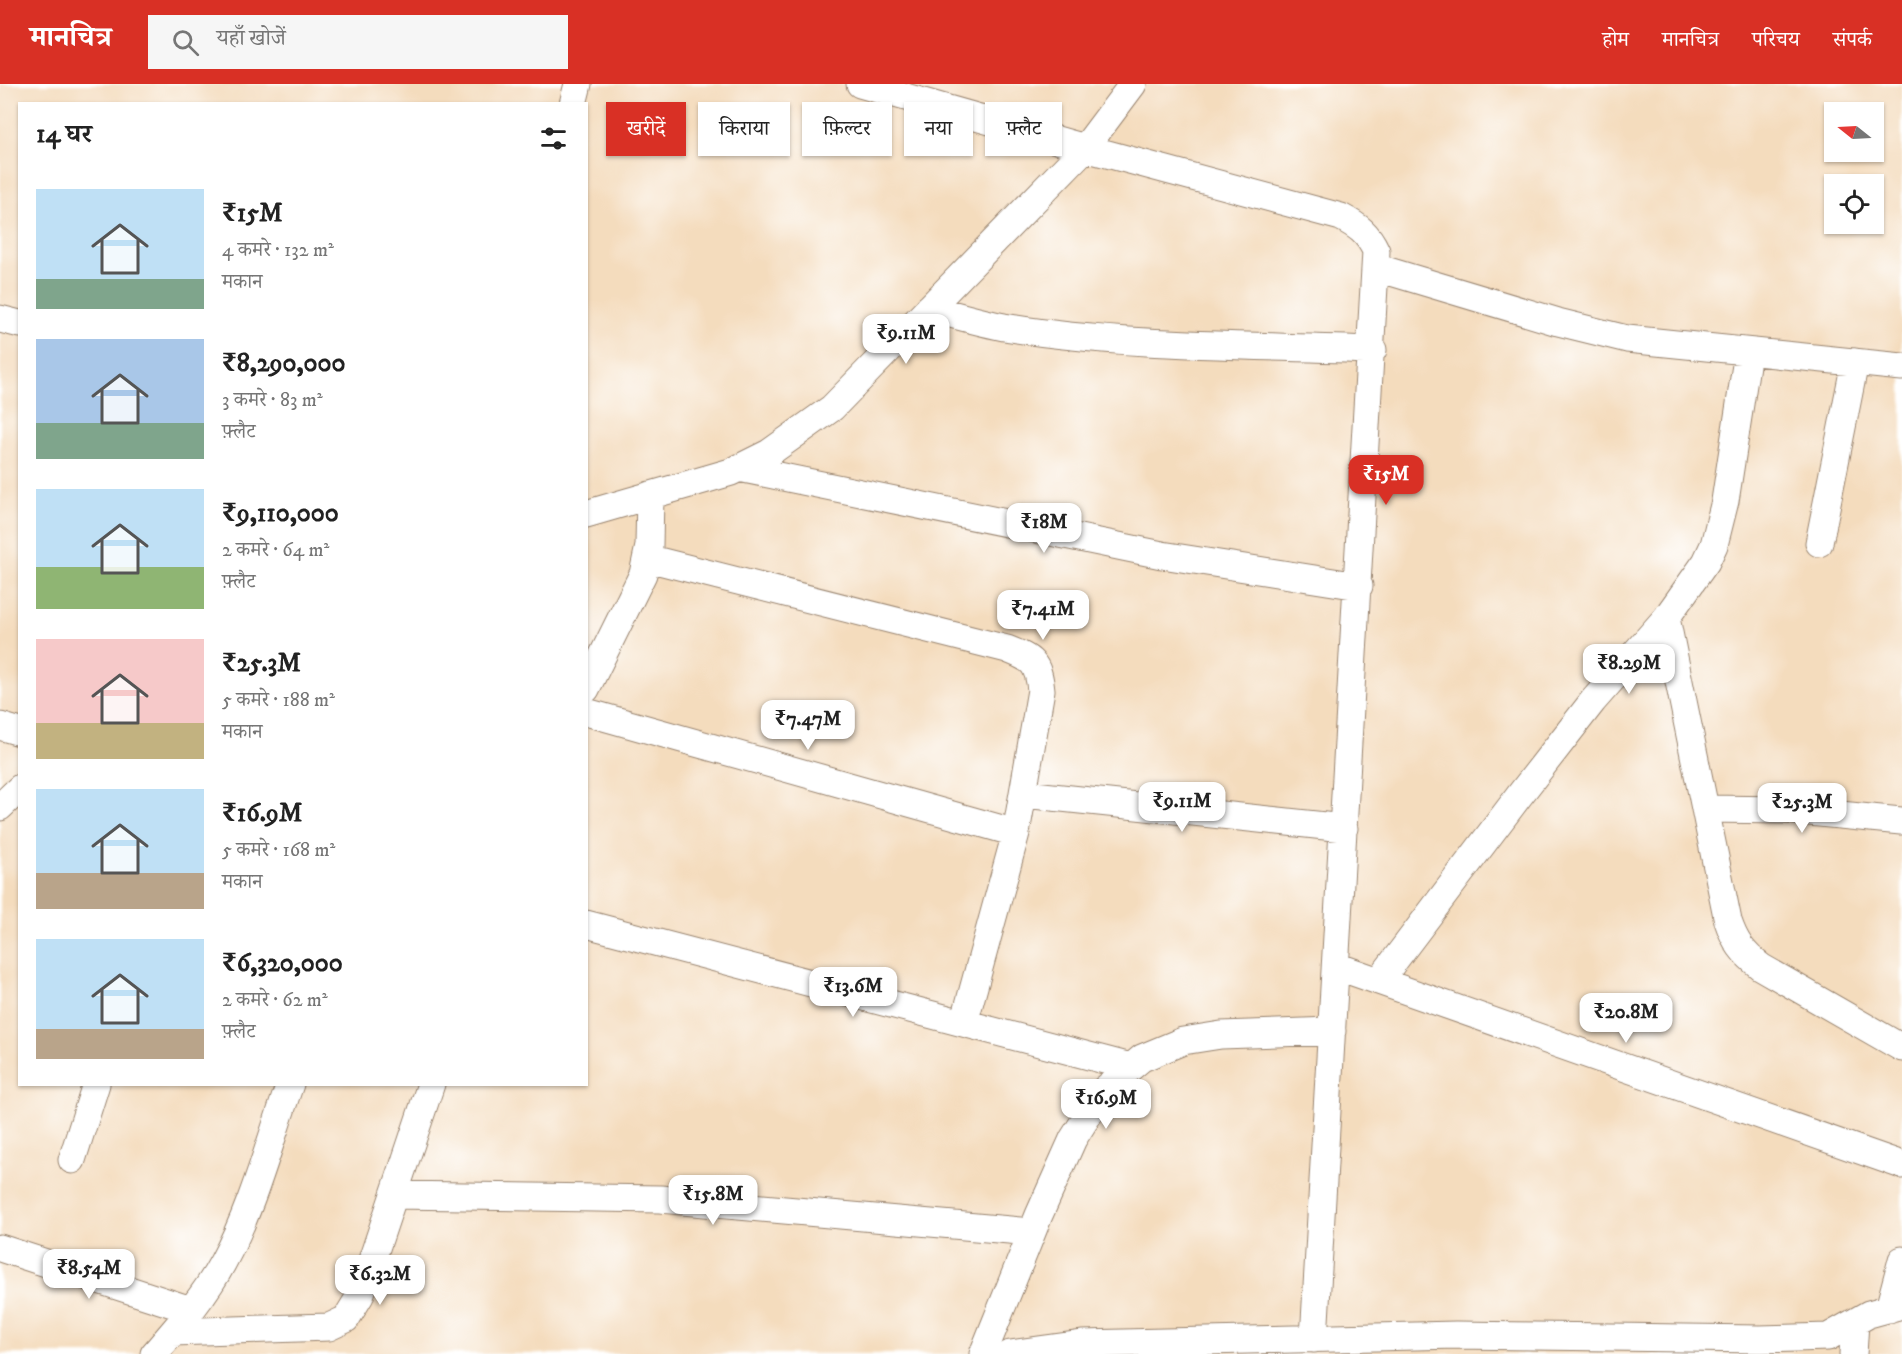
<!DOCTYPE html>
<html lang="hi">
<meta charset="utf-8">
<style>
body{margin:0;font-family:"IM FELL DW Pica","Noto Serif Devanagari",serif;background:#f6f6f6;color:#222;height:100vh;display:flex;flex-direction:column;font-size:22px;white-space:nowrap}
*{box-sizing:border-box;margin:0}
p{font-size:20px;color:#767676}
.icon{flex:none;width:33px;height:33px;fill:none;stroke:currentColor;stroke-width:2;stroke-linecap:round;stroke-linejoin:round}
.map{position:relative;flex:1;overflow:hidden}
.sheet{position:absolute;left:18px;top:18px;width:570px;height:984px;display:flex;flex-direction:column;background:#fff;border-radius:0px;box-shadow:0 2px 4px #0004}
.sheet>*{flex:none}
.hud{position:absolute;left:606px;top:18px;width:570px;height:54px;display:flex;gap:12px}
.needle{width:39px;rotate:288deg}
.controls{position:absolute;left:1824px;top:18px;display:grid;gap:12px}
.controls a{display:grid;place-items:center;width:60px;height:60px;border-radius:0px;background:#fff;box-shadow:0 2px 4px #0004;font-size:30px}
.price{position:absolute;translate:-50% -51px;padding:0 14px;border-radius:12px;background:#fff;color:#222;font-size:20px;line-height:39px;filter:drop-shadow(0 2px 3px #0008)}
.price::after{content:'';position:absolute;left:50%;top:36px;width:18px;height:14px;margin-left:-9px;background:inherit;clip-path:polygon(0 0,100% 0,50% 100%)}
.price.current{background:#d93025;color:#fff}
ul{padding:0;list-style:none}
li{display:flex;align-items:center;gap:18px;height:150px;padding:0 18px}
li span{display:grid;place-items:center;flex:none;width:168px;height:120px;border-radius:0px;color:#555}
li>.icon{margin-inline-start:auto}
span .icon{width:72px;height:72px;fill:#fffc;stroke-width:1}
li b{font-size:26px}
h2{display:flex;justify-content:space-between;align-items:center;height:72px;padding:0 18px;font-size:26px}
.tag{padding:0 21px;border-radius:0px;background:#fff;box-shadow:0 2px 4px #0004;font-size:21px;line-height:54px}
.tag.current{background:#d93025;color:#fff}
header{display:flex;align-items:center;gap:36px;box-sizing:border-box;height:84px;padding:0 30px;background:#d93025;color:#fff}
header strong{font-size:28px}
nav{display:flex;gap:33px;margin-inline-start:auto;font-size:21px}
.search{width:420px;height:54px;background:#f6f6f6;display:flex;align-items:center;gap:15px;box-sizing:border-box;padding:0 21px;border-radius:0px;color:#767676;font-size:22px}
.map>svg:first-child{display:block}
.lines{fill:none;stroke-linecap:round;stroke-linejoin:round}
.street-casing{stroke:#98836e;stroke-width:29}
.street{stroke:#fff;stroke-width:27}
</style>
<header>
<strong>मानचित्र</strong>
<div class="search"><svg class="icon" aria-label="search" viewBox="0 0 24 24"><circle cx="10" cy="10" r="6"/><path d="M15 15l6 6"/></svg>यहाँ खोजें</div>
<nav><a>होम</a><a>मानचित्र</a><a>परिचय</a><a>संपर्क</a></nav>
</header>
<div class="map">
<svg width="1902" height="1270" viewBox="0 0 1902 1270">
<rect width="100%" height="100%" fill="#fff"/>
<filter id="ink" filterUnits="userSpaceOnUse"><feTurbulence type="fractalNoise" baseFrequency=".0167" numOctaves="2"/><feDisplacementMap in="SourceGraphic" scale="12" xChannelSelector="R" yChannelSelector="G"/><feConvolveMatrix kernelMatrix="1 2 1 2 8 2 1 2 1" color-interpolation-filters="sRGB"/></filter>
<filter id="wash" filterUnits="userSpaceOnUse"><feTurbulence type="fractalNoise" baseFrequency=".008" numOctaves="4" result="noise"/><feDisplacementMap in="SourceGraphic" scale="24" xChannelSelector="R" yChannelSelector="G"/><feGaussianBlur stdDeviation="1.35" result="paint"/><feColorMatrix in="noise" values="0 0 0 0 0 0 0 0 0 0 0 0 0 0 0 0 0 1.4 0 .05"/><feComposite in="paint" operator="in"/></filter>
<g filter="url(#wash)">
<rect width="100%" height="100%" fill="#f4dcbd"/>
</g>
<g filter="url(#ink)">
<g class="lines">
<defs>
<path id="street" d="M860 0 1085 64 1341 133C1358 142 1368 149 1376 167L1314 1255
M573 20 578 0
M1378 184 1558 238 1627 255 1902 283
M929 224C954 231 979 238 1004 243 1125 263 1250 261 1373 266
M0 235 20 240
M739 384 1162 471 1359 502
M586 430 731 388 769 369 832 324 1085 64 1133 0
M1819 459 1855 278
M647 474 1007 565C1032 575 1038 578 1041 606L1016 749 964 939
M1666 534 1728 837C1735 858 1743 869 1761 883L1902 964
M586 605 643 490 649 462 650 411
M586 628 1016 749
M0 642 20 648
M1024 710 1344 744
M0 723 20 704
M1705 725 1789 726 1901 737
M586 840 1131 983
M1336 882 1902 1081
M1379 897 1519 712 1593 617 1666 534 1706 478 1714 461 1725 417 1748 268
M72 1076 96 1000
M394 1111 660 1115 1032 1148
M0 1164 191 1226
M1889 1225 1902 1176
M173 1248 329 1243 346 1235 360 1212 431 1000
M154 1270C179 1241 205 1212 223 1178 253 1123 269 1059 290 1000
M983 1270 1039 1131 1073 1055 1104 1006 1142 974 1183 957 1221 951 1332 947
M1010 1270 1082 1260 1456 1251 1760 1255 1828 1253 1869 1230 1902 1221
M1853 1270 1855 1238"/>
</defs>
<use href="#street" class="street-casing"/>
<use href="#street" class="street"/>
</g>
</g>
</svg>
<div class="controls">
<a><svg class="needle" viewBox="-14 -14 28 28"><path d="M0-13l5 13h-10z" fill="#e53935"/><path d="M0 13l5-13h-10z" fill="#767676"/></svg></a>
<a><svg class="icon" aria-label="locate" viewBox="0 0 24 24"><circle cx="12" cy="12" r="6"/><path d="M12 2v4M12 18v4M2 12h4M18 12h4"/></svg></a>
</div>
<b class="price" style="left:906px;top:281px">₹9.11M</b>
<b class="price current" style="left:1386px;top:422px">₹15M</b>
<b class="price" style="left:1044px;top:470px">₹18M</b>
<b class="price" style="left:1043px;top:557px">₹7.41M</b>
<b class="price" style="left:1629px;top:611px">₹8.29M</b>
<b class="price" style="left:808px;top:667px">₹7.47M</b>
<b class="price" style="left:1182px;top:749px">₹9.11M</b>
<b class="price" style="left:1802px;top:750px">₹25.3M</b>
<b class="price" style="left:853px;top:934px">₹13.6M</b>
<b class="price" style="left:1626px;top:960px">₹20.8M</b>
<b class="price" style="left:1106px;top:1046px">₹16.9M</b>
<b class="price" style="left:713px;top:1142px">₹15.8M</b>
<b class="price" style="left:89px;top:1216px">₹8.54M</b>
<b class="price" style="left:380px;top:1222px">₹6.32M</b>
<div class="hud">
<a class="tag current">खरीदें</a>
<a class="tag">किराया</a>
<a class="tag">फ़िल्टर</a>
<a class="tag">नया</a>
<a class="tag">फ़्लैट</a>
</div>
<section class="sheet">
<h2>14 घर<svg class="icon" aria-label="filters" viewBox="0 0 24 24"><path d="M4 7h16M4 17h16"/><circle cx="9" cy="7" r="2"/><circle cx="15" cy="17" r="2"/></svg></h2>
<ul>
<li><span style="background:linear-gradient(#bfe0f5 75%,#7fa58c 0)"><svg class="icon" aria-label="home" viewBox="0 0 24 24"><path d="M3 11l9-7 9 7M6 9v11h12V9"/></svg></span><div><b>₹15M</b><p>4 कमरे · 132 m²</p><p>मकान</p></div></li>
<li><span style="background:linear-gradient(#a9c7e8 70%,#7fa58c 0)"><svg class="icon" aria-label="home" viewBox="0 0 24 24"><path d="M3 11l9-7 9 7M6 9v11h12V9"/></svg></span><div><b>₹8,290,000</b><p>3 कमरे · 83 m²</p><p>फ़्लैट</p></div></li>
<li><span style="background:linear-gradient(#bfe0f5 65%,#8fb573 0)"><svg class="icon" aria-label="home" viewBox="0 0 24 24"><path d="M3 11l9-7 9 7M6 9v11h12V9"/></svg></span><div><b>₹9,110,000</b><p>2 कमरे · 64 m²</p><p>फ़्लैट</p></div></li>
<li><span style="background:linear-gradient(#f6c9c9 70%,#c2b280 0)"><svg class="icon" aria-label="home" viewBox="0 0 24 24"><path d="M3 11l9-7 9 7M6 9v11h12V9"/></svg></span><div><b>₹25.3M</b><p>5 कमरे · 188 m²</p><p>मकान</p></div></li>
<li><span style="background:linear-gradient(#bfe0f5 70%,#b9a48a 0)"><svg class="icon" aria-label="home" viewBox="0 0 24 24"><path d="M3 11l9-7 9 7M6 9v11h12V9"/></svg></span><div><b>₹16.9M</b><p>5 कमरे · 168 m²</p><p>मकान</p></div></li>
<li><span style="background:linear-gradient(#bfe0f5 75%,#b9a48a 0)"><svg class="icon" aria-label="home" viewBox="0 0 24 24"><path d="M3 11l9-7 9 7M6 9v11h12V9"/></svg></span><div><b>₹6,320,000</b><p>2 कमरे · 62 m²</p><p>फ़्लैट</p></div></li>
</ul>
</section>
</div>
